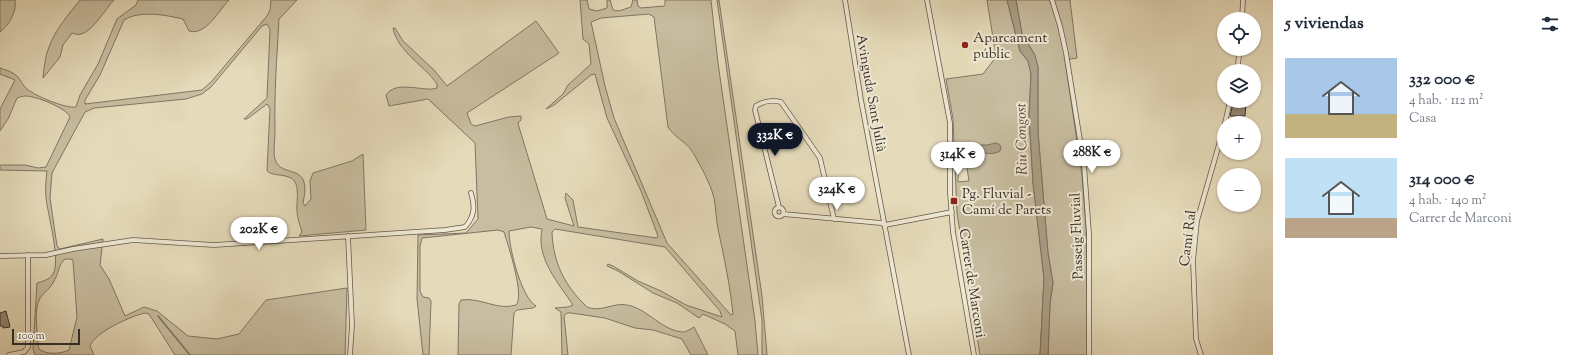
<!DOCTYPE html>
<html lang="es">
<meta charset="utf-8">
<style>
body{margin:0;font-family:"Sorts Mill Goudy",serif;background:#f2f2f3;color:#1f2937;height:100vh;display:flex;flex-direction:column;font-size:15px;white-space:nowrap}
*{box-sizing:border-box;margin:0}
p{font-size:13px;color:#747a83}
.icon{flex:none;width:22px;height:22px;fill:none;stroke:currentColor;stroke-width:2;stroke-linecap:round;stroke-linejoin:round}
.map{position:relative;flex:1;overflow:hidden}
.side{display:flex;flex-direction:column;background:#fff;width:300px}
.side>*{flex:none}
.controls{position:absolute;left:1217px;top:12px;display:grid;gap:8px}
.controls a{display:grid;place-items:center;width:44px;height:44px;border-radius:50%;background:#fff;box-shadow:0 1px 3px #0004;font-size:20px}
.scale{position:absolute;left:12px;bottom:10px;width:68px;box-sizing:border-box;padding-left:4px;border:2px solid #392e27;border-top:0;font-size:11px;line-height:14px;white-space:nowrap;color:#392e27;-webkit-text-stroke:3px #eee7d2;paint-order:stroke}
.price{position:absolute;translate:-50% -34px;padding:0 9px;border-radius:14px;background:#fff;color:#222;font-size:13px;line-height:26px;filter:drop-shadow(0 1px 2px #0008)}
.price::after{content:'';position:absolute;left:50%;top:24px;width:12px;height:9px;margin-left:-6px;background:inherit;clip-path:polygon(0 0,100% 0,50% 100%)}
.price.on{background:#111827;color:#fff}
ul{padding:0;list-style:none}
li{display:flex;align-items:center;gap:12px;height:100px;padding:0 12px}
li span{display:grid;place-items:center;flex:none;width:112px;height:80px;border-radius:0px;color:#555}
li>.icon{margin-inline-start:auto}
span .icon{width:48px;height:48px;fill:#fffc;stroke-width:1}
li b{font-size:17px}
h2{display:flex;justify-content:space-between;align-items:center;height:48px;padding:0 12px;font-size:17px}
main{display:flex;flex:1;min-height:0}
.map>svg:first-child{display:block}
.green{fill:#c8bda0;stroke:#807664;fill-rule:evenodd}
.water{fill:#aba087;stroke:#7d7261}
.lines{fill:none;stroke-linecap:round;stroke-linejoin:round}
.stream{stroke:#7d7261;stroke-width:1.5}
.building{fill:#928773;stroke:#392e27}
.minor-casing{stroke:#64594c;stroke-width:5.5}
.minor{stroke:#eee7d2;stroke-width:4}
.poi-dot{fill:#8f2418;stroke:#eee7d2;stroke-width:1.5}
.labels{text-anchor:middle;stroke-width:4;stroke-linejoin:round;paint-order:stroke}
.poi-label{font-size:14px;fill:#392e27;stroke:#eee7d2;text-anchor:start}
.street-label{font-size:14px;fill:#392e27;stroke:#eee7d2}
.water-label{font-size:15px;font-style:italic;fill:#564a3f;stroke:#eee7d2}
</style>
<main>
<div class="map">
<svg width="1273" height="355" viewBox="0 0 1273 355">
<rect width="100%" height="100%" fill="#e5dab9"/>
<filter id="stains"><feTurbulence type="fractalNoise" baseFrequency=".005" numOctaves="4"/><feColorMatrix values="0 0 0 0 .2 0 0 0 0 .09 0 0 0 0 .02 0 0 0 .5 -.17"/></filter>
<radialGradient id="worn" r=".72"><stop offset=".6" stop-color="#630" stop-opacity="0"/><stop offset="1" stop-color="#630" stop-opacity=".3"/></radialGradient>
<path class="green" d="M0 0H15C17 12 9 25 0 32Z
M80 0H114C106 8 93 31 81 34 79 35 75 34 72 33L63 45 60 57 43 78C44 68 45 57 49 47 55 30 69 14 80 0Z
M138 0H229C219 10 206 36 189 31L183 19C165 15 140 10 124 20L100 75 85 100V104L202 90 212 81 267 16 270 10 271 0H297L279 19C277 56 274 94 275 132 275 139 273 153 275 159 281 180 313 160 303 203L305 206 311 199 310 181 313 173 352 161 363 154 366 230 299 236 302 232C300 225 297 218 297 211 296 201 301 184 291 178 284 174 272 176 267 171L270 109 268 105 267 104 247 119H244L267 98 270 29 267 24 262 26 211 87 202 94 186 99 94 108 85 112 52 173 50 198 57 246 60 249 103 239 100 265 109 279 125 316 144 307 157 311 188 336 217 339 239 334 266 300 347 288 345 355H175L149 314 145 313C131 316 95 332 90 346L94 355H35L33 349 37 283C43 281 49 280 53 274 61 261 48 215 46 198 45 189 46 180 47 171L0 170V165H25L38 168 46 167 70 117C67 108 35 96 26 96 23 96 20 97 17 98L8 119 0 131V109L15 80 0 74V68C6 70 13 72 17 76 21 80 22 85 27 89 35 96 67 109 76 107L80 95 98 64 117 19 136 5ZM65 259H69L73 260 77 317 69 350C61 354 46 355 39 349L38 345C38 331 33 311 40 298 44 292 51 288 54 281 59 273 58 265 65 259Z
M580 0H587L589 9 597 11 607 8V0H610L613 10 619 11 631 7 633 0H637L638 6 641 8 664 6 665 5V0H711L718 63 755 321 758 355H738L735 331 725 324 703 314 699 318 677 303 653 293 618 271 607 266 608 264 613 266 638 281 661 291 686 305 722 317 720 311 665 247 555 229 552 232C553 263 565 286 587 307 600 313 614 302 627 305 649 309 662 332 685 332L694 327 708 355H691L682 339 653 330 635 328 605 318 571 313H567L564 316 568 355H562L561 312 555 308 568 307 573 305C558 282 536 259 542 229L531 227 509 231C509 248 521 297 536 306L533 308 517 310 514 313 511 355H458L459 304 461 300C480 297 498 311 516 305 525 296 508 245 504 232L498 230 422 238 420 246V291L423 297 429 298 431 301 429 355H423L417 299 418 235 466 233 478 219 475 143 428 99 389 106 386 95C395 81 419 90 432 89L437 88V84C425 66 397 51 393 28H395L403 41 434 70 447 86 536 21 559 53 467 113 471 124 475 126 509 117 521 116V120L518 123 519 127 547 219 574 226 565 198 566 193 573 200 578 227 657 238 658 236 641 191 607 118 595 74 591 75 554 105 546 109 563 94 568 85 591 64 589 44 583 39ZM649 14 654 17 668 127C674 137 685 141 692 151 700 165 710 182 714 198 716 208 716 219 718 229 724 257 730 285 733 314L731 315 667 243 614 118 605 86 591 22 601 18Z
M717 0H719L762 296 767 355H762V320Z
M987 0H1007L1020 51 1028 61 1031 74 1029 117 1031 148 1033 183 1044 278 1040 355H980L957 213 953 119 946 79 983 74 996 57ZM956 148 970 149V160L966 161 965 165 967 168 969 181 958 182C957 174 962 169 961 161H957Z
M1016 0H1070L1077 58 1065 60 1082 175 1086 226 1088 355H1048L1050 303 1053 283 1048 253 1038 132V67L1033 52 1022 34Z"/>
<path class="water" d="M1007 0H1016L1022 34 1035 55 1038 67V132L1048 253 1053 283 1050 303 1048 355H1040L1044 278 1033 183 1031 148 1029 117 1031 74 1028 61 1020 51Z
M996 143 999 144 1001 147 1000 151C994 155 983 154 977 150V147L979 145H987Z"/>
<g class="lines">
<path class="stream" d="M158 316 190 355"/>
</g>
<path class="building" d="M1233 103H1246L1245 116H1230Z
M6 311 10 327 3 328V326H0V313Z"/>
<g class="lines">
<defs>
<path id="minor" d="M845 0 861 100 909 355
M927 0 950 123V193L953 232 974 355
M1052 0 1060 26 1066 53 1084 165 1089 234V355
M1242 19 1243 0
M1237 71 1240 49
M1225 123 1230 101
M779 207 755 110 756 106C763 101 773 100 781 102L820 158 834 219
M774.5 212a4.5 4.5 0 1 1 9 0a4.5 4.5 0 1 1-9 0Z
M783 214 881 223 885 225 952 212
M348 236 352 325 350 355
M0 256 46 255 73 249 133 240 214 245 445 230 465 227C475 216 475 206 471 193
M9 355 24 352 28 347V255
M1201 355 1196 339 1193 261 1197 221 1224 127"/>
</defs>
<use href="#minor" class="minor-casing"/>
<use href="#minor" class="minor"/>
</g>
<g class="poi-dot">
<circle cx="965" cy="45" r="4"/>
<rect x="950" y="197" width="8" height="8" rx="2"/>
</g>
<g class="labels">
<g class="poi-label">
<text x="973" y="42">Aparcament<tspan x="973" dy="16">públic</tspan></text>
<text x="962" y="198">Pg. Fluvial -<tspan x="962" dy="16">Camí de Parets</tspan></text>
</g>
<g class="street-label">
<text transform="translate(872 93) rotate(80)" y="5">Avinguda Sant Julià</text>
<text transform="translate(1076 236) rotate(-92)" y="5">Passeig Fluvial</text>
<text transform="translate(1187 238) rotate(-83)" y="5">Camí Ral</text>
<text transform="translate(973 283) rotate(81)" y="5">Carrer de Marconi</text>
</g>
<g class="water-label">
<text transform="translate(1021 139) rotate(-91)" y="5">Riu Congost</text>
</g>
</g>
<rect width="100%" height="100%" filter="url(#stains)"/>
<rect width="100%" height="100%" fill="url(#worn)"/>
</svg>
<div class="controls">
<a><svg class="icon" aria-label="locate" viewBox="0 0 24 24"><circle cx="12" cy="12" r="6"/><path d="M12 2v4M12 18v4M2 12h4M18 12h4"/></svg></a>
<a><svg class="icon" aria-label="layers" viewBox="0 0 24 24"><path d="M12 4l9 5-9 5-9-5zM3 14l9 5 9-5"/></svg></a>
<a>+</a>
<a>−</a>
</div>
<div class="scale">100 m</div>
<b class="price on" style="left:775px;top:157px">332K €</b>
<b class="price" style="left:1092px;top:174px">288K €</b>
<b class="price" style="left:958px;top:176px">314K €</b>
<b class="price" style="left:837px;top:211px">324K €</b>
<b class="price" style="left:259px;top:251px">202K €</b>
</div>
<section class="side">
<h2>5 viviendas<svg class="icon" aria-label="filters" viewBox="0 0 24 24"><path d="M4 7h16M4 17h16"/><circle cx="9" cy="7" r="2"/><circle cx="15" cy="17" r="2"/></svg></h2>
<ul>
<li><span style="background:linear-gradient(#a9c7e8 70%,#c2b280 0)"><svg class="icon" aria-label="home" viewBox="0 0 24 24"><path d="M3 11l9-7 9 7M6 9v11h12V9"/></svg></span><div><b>332 000 €</b><p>4 hab. · 112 m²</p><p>Casa</p></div></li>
<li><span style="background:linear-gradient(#bfe0f5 75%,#b9a48a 0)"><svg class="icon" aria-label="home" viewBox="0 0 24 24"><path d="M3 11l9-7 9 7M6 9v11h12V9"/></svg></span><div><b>314 000 €</b><p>4 hab. · 140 m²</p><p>Carrer de Marconi</p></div></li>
</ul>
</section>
</main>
